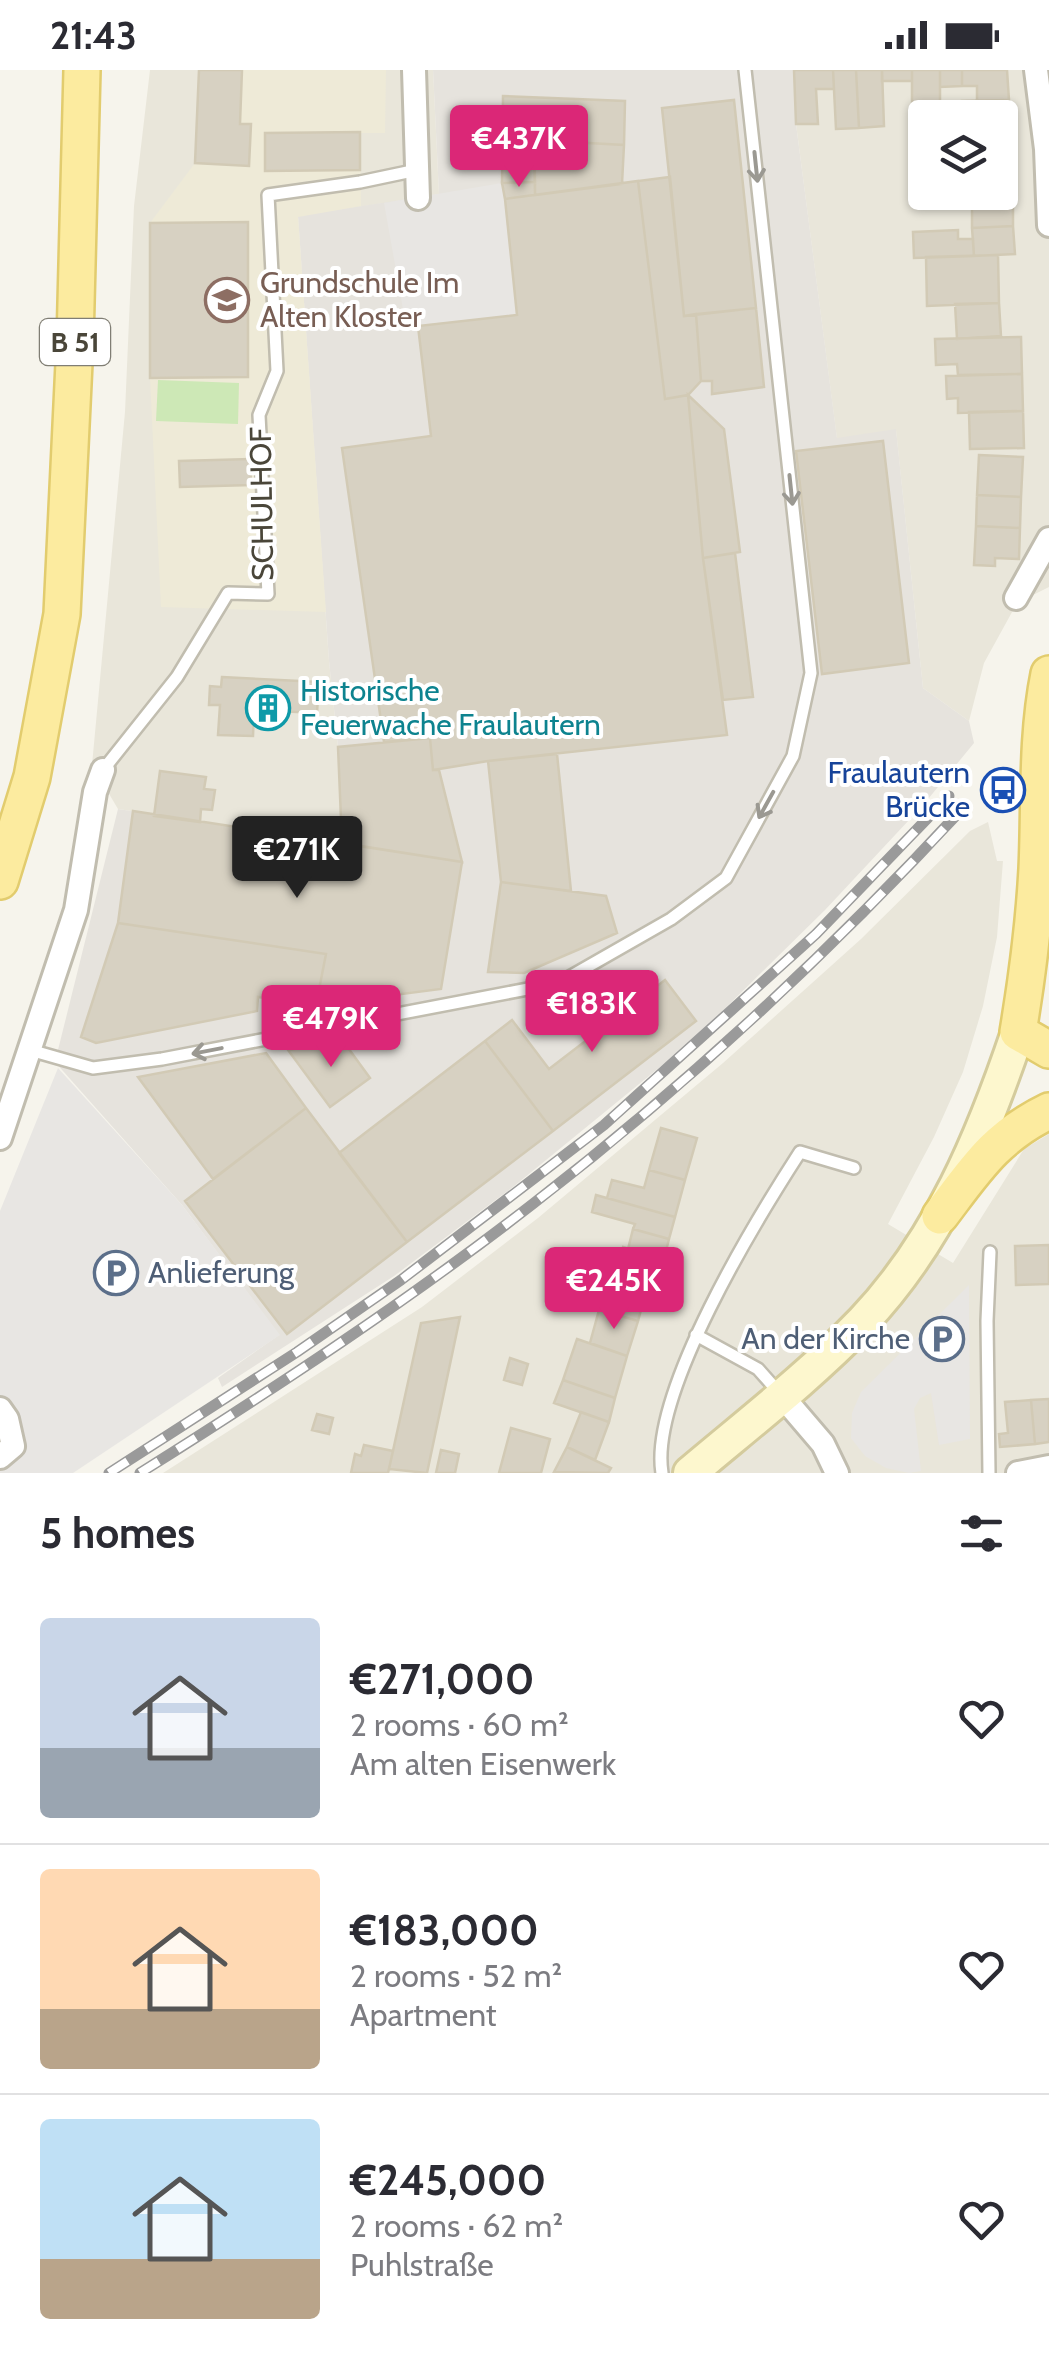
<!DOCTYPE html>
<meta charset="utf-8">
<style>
body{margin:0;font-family:Cabin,sans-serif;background:#f7f7f7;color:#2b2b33;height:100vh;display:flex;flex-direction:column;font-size:38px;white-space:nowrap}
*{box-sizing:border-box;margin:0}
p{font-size:32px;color:#7c7c81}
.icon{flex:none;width:55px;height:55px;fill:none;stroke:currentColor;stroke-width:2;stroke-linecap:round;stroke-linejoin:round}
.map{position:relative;height:1403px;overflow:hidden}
.side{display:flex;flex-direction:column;background:#fff;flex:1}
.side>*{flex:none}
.controls{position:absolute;left:908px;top:30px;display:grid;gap:20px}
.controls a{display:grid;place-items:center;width:110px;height:110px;border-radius:10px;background:#fff;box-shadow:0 2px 8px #0004;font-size:50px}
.price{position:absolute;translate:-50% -85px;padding:0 22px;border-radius:10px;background:#db2777;color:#fff;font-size:32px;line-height:65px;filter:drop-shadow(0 2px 5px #0008)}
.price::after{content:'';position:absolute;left:50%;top:60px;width:30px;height:22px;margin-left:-15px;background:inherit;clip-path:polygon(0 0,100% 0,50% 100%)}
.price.active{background:#222;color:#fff}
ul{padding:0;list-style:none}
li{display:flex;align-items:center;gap:30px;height:250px;padding:0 40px}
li+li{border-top:2px solid #e1e1e2}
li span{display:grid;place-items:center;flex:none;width:280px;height:200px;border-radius:10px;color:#555}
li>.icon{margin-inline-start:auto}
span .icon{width:120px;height:120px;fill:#fffc;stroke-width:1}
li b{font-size:42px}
h2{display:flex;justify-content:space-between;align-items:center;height:120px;padding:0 40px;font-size:42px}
.status{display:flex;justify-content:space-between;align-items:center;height:70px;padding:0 50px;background:#fff;direction:ltr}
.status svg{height:28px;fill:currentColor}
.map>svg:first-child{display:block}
.residential{fill:#e9e6da;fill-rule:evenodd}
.industrial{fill:#e6e3dd}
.education{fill:#eeead7}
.green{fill:#cde8b6}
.parking{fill:#e8e6e3}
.building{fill:#d7d1c2;stroke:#d2cab5;stroke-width:2.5}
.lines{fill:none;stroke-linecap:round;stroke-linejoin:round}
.lane-casing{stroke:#c1bdaf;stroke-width:16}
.street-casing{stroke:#c1bdaf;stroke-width:28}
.secondary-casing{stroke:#d4cb9d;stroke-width:38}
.primary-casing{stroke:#e2cc6e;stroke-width:40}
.lane{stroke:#fff;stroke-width:11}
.street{stroke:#fff;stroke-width:22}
.secondary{stroke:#fdf7ce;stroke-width:32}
.primary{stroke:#fceb9f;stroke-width:35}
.rail-casing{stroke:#9a9a9a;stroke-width:11}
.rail{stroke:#fff;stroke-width:8;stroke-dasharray:22;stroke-linecap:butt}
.oneway{stroke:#9b9992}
.labels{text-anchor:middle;stroke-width:8;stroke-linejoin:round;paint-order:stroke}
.shield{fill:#fff;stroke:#807e74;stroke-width:2.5}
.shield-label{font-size:28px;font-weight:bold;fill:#4a4639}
.education-label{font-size:30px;fill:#785e54;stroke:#fff;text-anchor:start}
.street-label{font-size:30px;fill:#4a4639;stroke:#fff}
.culture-label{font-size:30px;fill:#0d838f;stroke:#fff;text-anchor:start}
.transit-label{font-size:30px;fill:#164399;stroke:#fff;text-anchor:end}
.service-label{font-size:30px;fill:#4e5e75;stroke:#fff;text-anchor:start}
</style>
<div class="status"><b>21:43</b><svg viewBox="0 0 49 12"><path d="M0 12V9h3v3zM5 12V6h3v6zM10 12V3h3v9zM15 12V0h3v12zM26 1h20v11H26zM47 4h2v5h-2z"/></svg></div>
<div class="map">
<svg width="1049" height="1403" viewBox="0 0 1049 1403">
<rect width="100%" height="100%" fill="#f6f4ec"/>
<path class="residential" d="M150 0H433L439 124 298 147 329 591 338 677 342 773 118 739 92 695 125 342 134 136Z
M794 0H1049V517L1017 533 984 593 969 651 923 618 896 360 837 369 796 54ZM925 48H1000V122H925Z
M988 752 997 791H1003L997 867 983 936 963 1002 934 1067 888 1154 953 1193 1024 1079 1049 1064V1403H163L422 1237 538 1148 723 993 861 869 970 761Z"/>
<path class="industrial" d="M433 0H794L796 54 837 368 896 359 923 618 969 651 974 673 924 734 825 840 693 970 513 1117 394 1206 222 1317 218 1308 279 1265 182 1135 55 992 118 739 342 773 338 677 329 591 298 146 439 124Z"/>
<path class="education" d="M199 0H386L385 63H360L361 136 298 147 326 542 161 537 150 308V153L195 93Z"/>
<path class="green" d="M158 310 239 313 238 354 156 351Z"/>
<path class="parking" d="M502 113 517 245 406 256 384 133Z
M58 998 182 1135 280 1265 73 1403H0V1141Z
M969 1215 970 1369 939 1375 931 1323 920 1328 914 1339 921 1401 909 1403 886 1398 865 1386 851 1368 852 1343 861 1322Z"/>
<path class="building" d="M199 0H242L240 54H251L249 96 195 93Z
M794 0H833L834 19H816L818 54H796Z
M833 0H856L859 58 836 59Z
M856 0H882L884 56 859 58Z
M882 0H912V11H882Z
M912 0H940V48H925V66H912Z
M940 0H962V16L940 17Z
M962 0H1007L1009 30 977 31V16H962Z
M503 26 625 31 624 75 534 70 535 112 502 113Z
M734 30 756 238 684 246 662 38Z
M1009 30 1011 65 1000 66V48H963L962 31Z
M360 62V100L265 101V63Z
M1011 65 1012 101H1000V66Z
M534 70 624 75 622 114 535 125Z
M1000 101H1012L1013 128 972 130 971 122H1000Z
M670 107 684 246 696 244 701 311 688 325 665 329 638 111Z
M638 111 665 329 688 325 703 488 727 665 488 691 433 700 430 668 384 672 342 378 431 366 418 256 517 245 505 129Z
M535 112V125L505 129 502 113Z
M1013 128V156L972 158V130Z
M248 152V307L150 308V153Z
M1013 156 1015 184 974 186 972 158Z
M958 160V169H973L974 186 914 188 913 162Z
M998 185 999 233 927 236 926 187Z
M999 233 1001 266 957 269 955 234Z
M756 238 764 317 712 324V311H701L696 244Z
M1021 267 1022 304 958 305 957 294 936 295 935 269Z
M1022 304 1023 341 958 343V328L947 329 946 306Z
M688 325 724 359 740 482 703 488Z
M1023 341 1024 378 970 379 969 342Z
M883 371 909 593 822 604 796 381Z
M979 385 1023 387 1021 427 977 425Z
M250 389 251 415 180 417 179 391Z
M977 425 1021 427 1020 458 976 456Z
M976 456 1020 458 1019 489 995 488V496L974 495Z
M735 483 753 627 723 630 703 488Z
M222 607 319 612 317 643 254 640 253 666 218 665 220 635H209L210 616 221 617Z
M430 668 433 700H439L462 792 342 773 338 677Z
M557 684 571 821 501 812 488 691Z
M160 701 206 707 204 719 215 720 212 740 201 739 200 752 154 746Z
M133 741 462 792 441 919 316 935 326 884 118 853Z
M501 812 606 826 617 863 524 903 488 902Z
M118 853 326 884 316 935 258 927 257 941 96 973 81 967Z
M665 910 696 951 553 1061 485 971 512 950 549 999Z
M343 971 370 1008 330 1037 288 980Z
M485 971 553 1061 407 1172 339 1083Z
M266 983 306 1038 213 1109 138 1007Z
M306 1038 407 1172 287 1264 185 1131Z
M661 1058 697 1068 685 1110 649 1100Z
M649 1100 685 1110 675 1147 607 1128 612 1110 644 1118Z
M596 1125 675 1147 669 1169 633 1159 635 1154 592 1142Z
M633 1159 669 1169 664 1189 628 1179Z
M1049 1175V1214L1016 1215 1015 1176Z
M623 1177 664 1189 657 1217 609 1203 613 1189 619 1190Z
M609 1203 648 1214 638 1251 599 1240Z
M599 1240 638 1251 627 1286 590 1273Z
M460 1247 427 1403 389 1399 421 1253Z
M577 1269 627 1286 615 1328 563 1310Z
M510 1288 528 1294 522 1315 504 1310Z
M563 1310 615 1328 609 1352 554 1333Z
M1049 1329V1372L1035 1374 1031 1330Z
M1031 1330 1035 1374 1000 1377 999 1364 1008 1363 1005 1332Z
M581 1342 609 1352 595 1390 567 1377Z
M317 1344 333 1348 329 1364 312 1360Z
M511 1358 550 1369 541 1403H499Z
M364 1375 393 1381 388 1403H351L355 1384 361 1386Z
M567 1377 611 1398 608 1403 554 1402Z
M441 1380 459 1384 455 1403H436Z"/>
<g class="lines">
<defs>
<path id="lane" d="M103 700 177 607 228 523 268 524 259 345 277 301 268 125 360 112 417 100
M30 980 93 998 162 989 559 913 671 849 726 808 793 686 811 603 745 0
M696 1265 758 1299 781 1325
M662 1403C649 1324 756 1150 800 1082L854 1098
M989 1403 987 1251 990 1182"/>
<path id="street" d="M414 0 418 128
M1036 0 1046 79 1049 155
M1016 528 1049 469
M0 1068 76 840 95 722 103 700
M782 1326 823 1374 837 1403
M0 1339 7 1349 13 1376 0 1387
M1018 1403 1049 1397"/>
<path id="secondary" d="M690 1403C748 1354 810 1306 863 1251 940 1170 983 1066 1018 962"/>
<path id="primary" d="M1049 604C1036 669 1040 734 1037 799 1034 854 1027 908 1018 962L1049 980
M0 811 32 707 62 544 75 272 82 0
M940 1146C975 1100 995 1067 1049 1041"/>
</defs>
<use href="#lane" class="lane-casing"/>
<use href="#street" class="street-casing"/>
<use href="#secondary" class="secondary-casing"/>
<use href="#primary" class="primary-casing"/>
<use href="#lane" class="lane"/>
<use href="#street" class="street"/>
<use href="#secondary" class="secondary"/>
<use href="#primary" class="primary"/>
<defs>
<path id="rail" d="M109 1403 297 1282 401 1210 604 1055 816 864 949 726
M140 1403C275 1318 408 1231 534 1133 688 1014 831 881 963 738"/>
</defs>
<use href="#rail" class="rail-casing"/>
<use href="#rail" class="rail"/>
</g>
<defs><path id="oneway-shaft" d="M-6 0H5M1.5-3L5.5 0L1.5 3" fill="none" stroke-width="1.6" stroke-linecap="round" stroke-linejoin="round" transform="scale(2.5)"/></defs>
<g class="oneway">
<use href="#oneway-shaft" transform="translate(756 97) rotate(84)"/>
<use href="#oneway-shaft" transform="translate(791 420) rotate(84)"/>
<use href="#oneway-shaft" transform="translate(766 735) rotate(119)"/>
<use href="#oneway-shaft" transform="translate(207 981) rotate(169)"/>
</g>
<defs>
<symbol id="school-ring" viewBox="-11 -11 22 22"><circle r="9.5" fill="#fff" stroke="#8d6e63" stroke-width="1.5"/><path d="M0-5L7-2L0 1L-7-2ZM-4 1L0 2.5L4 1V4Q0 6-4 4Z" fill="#8d6e63"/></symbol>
<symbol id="building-ring" viewBox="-11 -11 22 22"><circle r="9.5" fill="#fff" stroke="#0f9aa8" stroke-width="1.5"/><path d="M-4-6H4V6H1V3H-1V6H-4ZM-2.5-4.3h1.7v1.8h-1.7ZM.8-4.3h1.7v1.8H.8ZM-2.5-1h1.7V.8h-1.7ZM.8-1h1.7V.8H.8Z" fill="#0f9aa8"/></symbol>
<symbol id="bus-ring" viewBox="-11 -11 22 22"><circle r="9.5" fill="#fff" stroke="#1a4fb4" stroke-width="1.5"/><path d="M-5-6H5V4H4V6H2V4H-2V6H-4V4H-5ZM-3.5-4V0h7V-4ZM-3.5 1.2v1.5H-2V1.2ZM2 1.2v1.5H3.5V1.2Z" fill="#1a4fb4"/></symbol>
<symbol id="parking-ring" viewBox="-11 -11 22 22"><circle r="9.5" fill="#fff" stroke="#5c6f8a" stroke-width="1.5"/><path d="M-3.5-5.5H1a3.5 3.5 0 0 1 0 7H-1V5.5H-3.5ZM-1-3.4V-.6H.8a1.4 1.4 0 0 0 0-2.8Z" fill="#5c6f8a"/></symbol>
</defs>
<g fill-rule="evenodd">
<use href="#school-ring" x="202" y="205" width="50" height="50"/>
<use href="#building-ring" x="243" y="613" width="50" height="50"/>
<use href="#bus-ring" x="978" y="695" width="50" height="50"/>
<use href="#parking-ring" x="91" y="1178" width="50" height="50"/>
<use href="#parking-ring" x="917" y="1244" width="50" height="50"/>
</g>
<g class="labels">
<rect class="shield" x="40" y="249" width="70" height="46" rx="8"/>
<g class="shield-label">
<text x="75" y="282">B 51</text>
</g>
<g class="education-label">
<text x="260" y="223">Grundschule Im<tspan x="260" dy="34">Alten Kloster</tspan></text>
</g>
<g class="street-label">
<text transform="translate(262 434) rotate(-91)" y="10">SCHULHOF</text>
</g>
<g class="culture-label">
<text x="300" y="631">Historische<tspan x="300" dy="34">Feuerwache Fraulautern</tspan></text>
</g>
<g class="transit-label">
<text x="970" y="713">Fraulautern<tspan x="970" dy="34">Brücke</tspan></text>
</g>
<g class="service-label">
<text x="148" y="1213">Anlieferung</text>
<text x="910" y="1279" text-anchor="end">An der Kirche</text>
</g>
</g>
</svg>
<div class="controls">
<a><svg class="icon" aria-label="layers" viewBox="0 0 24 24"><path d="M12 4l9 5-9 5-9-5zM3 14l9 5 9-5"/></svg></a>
</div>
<b class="price" style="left:519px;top:120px">€437K</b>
<b class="price active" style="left:297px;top:831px">€271K</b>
<b class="price" style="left:592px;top:985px">€183K</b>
<b class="price" style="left:331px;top:1000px">€479K</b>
<b class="price" style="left:614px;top:1262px">€245K</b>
</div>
<section class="side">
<h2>5 homes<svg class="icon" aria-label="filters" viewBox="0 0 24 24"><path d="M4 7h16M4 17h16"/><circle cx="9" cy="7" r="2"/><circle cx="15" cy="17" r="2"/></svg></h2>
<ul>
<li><span style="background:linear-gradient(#c9d6e8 65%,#9aa5b1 0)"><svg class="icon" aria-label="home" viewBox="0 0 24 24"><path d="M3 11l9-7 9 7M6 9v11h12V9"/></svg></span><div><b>€271,000</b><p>2 rooms · 60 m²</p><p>Am alten Eisenwerk</p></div><svg class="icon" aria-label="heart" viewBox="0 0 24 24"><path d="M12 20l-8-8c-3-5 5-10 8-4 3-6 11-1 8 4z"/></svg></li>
<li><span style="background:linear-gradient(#ffd9b3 70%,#b9a48a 0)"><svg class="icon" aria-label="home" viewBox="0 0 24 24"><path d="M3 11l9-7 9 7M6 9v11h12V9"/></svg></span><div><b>€183,000</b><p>2 rooms · 52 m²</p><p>Apartment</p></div><svg class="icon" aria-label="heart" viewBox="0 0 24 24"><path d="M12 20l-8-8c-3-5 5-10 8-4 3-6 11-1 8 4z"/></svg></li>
<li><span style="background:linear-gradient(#bfe0f5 70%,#b9a48a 0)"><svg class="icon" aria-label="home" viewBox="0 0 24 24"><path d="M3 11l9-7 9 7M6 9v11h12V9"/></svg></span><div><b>€245,000</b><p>2 rooms · 62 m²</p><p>Puhlstraße</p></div><svg class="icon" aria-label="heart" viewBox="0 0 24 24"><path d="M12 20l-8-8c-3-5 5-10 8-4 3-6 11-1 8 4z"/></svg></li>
</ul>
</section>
